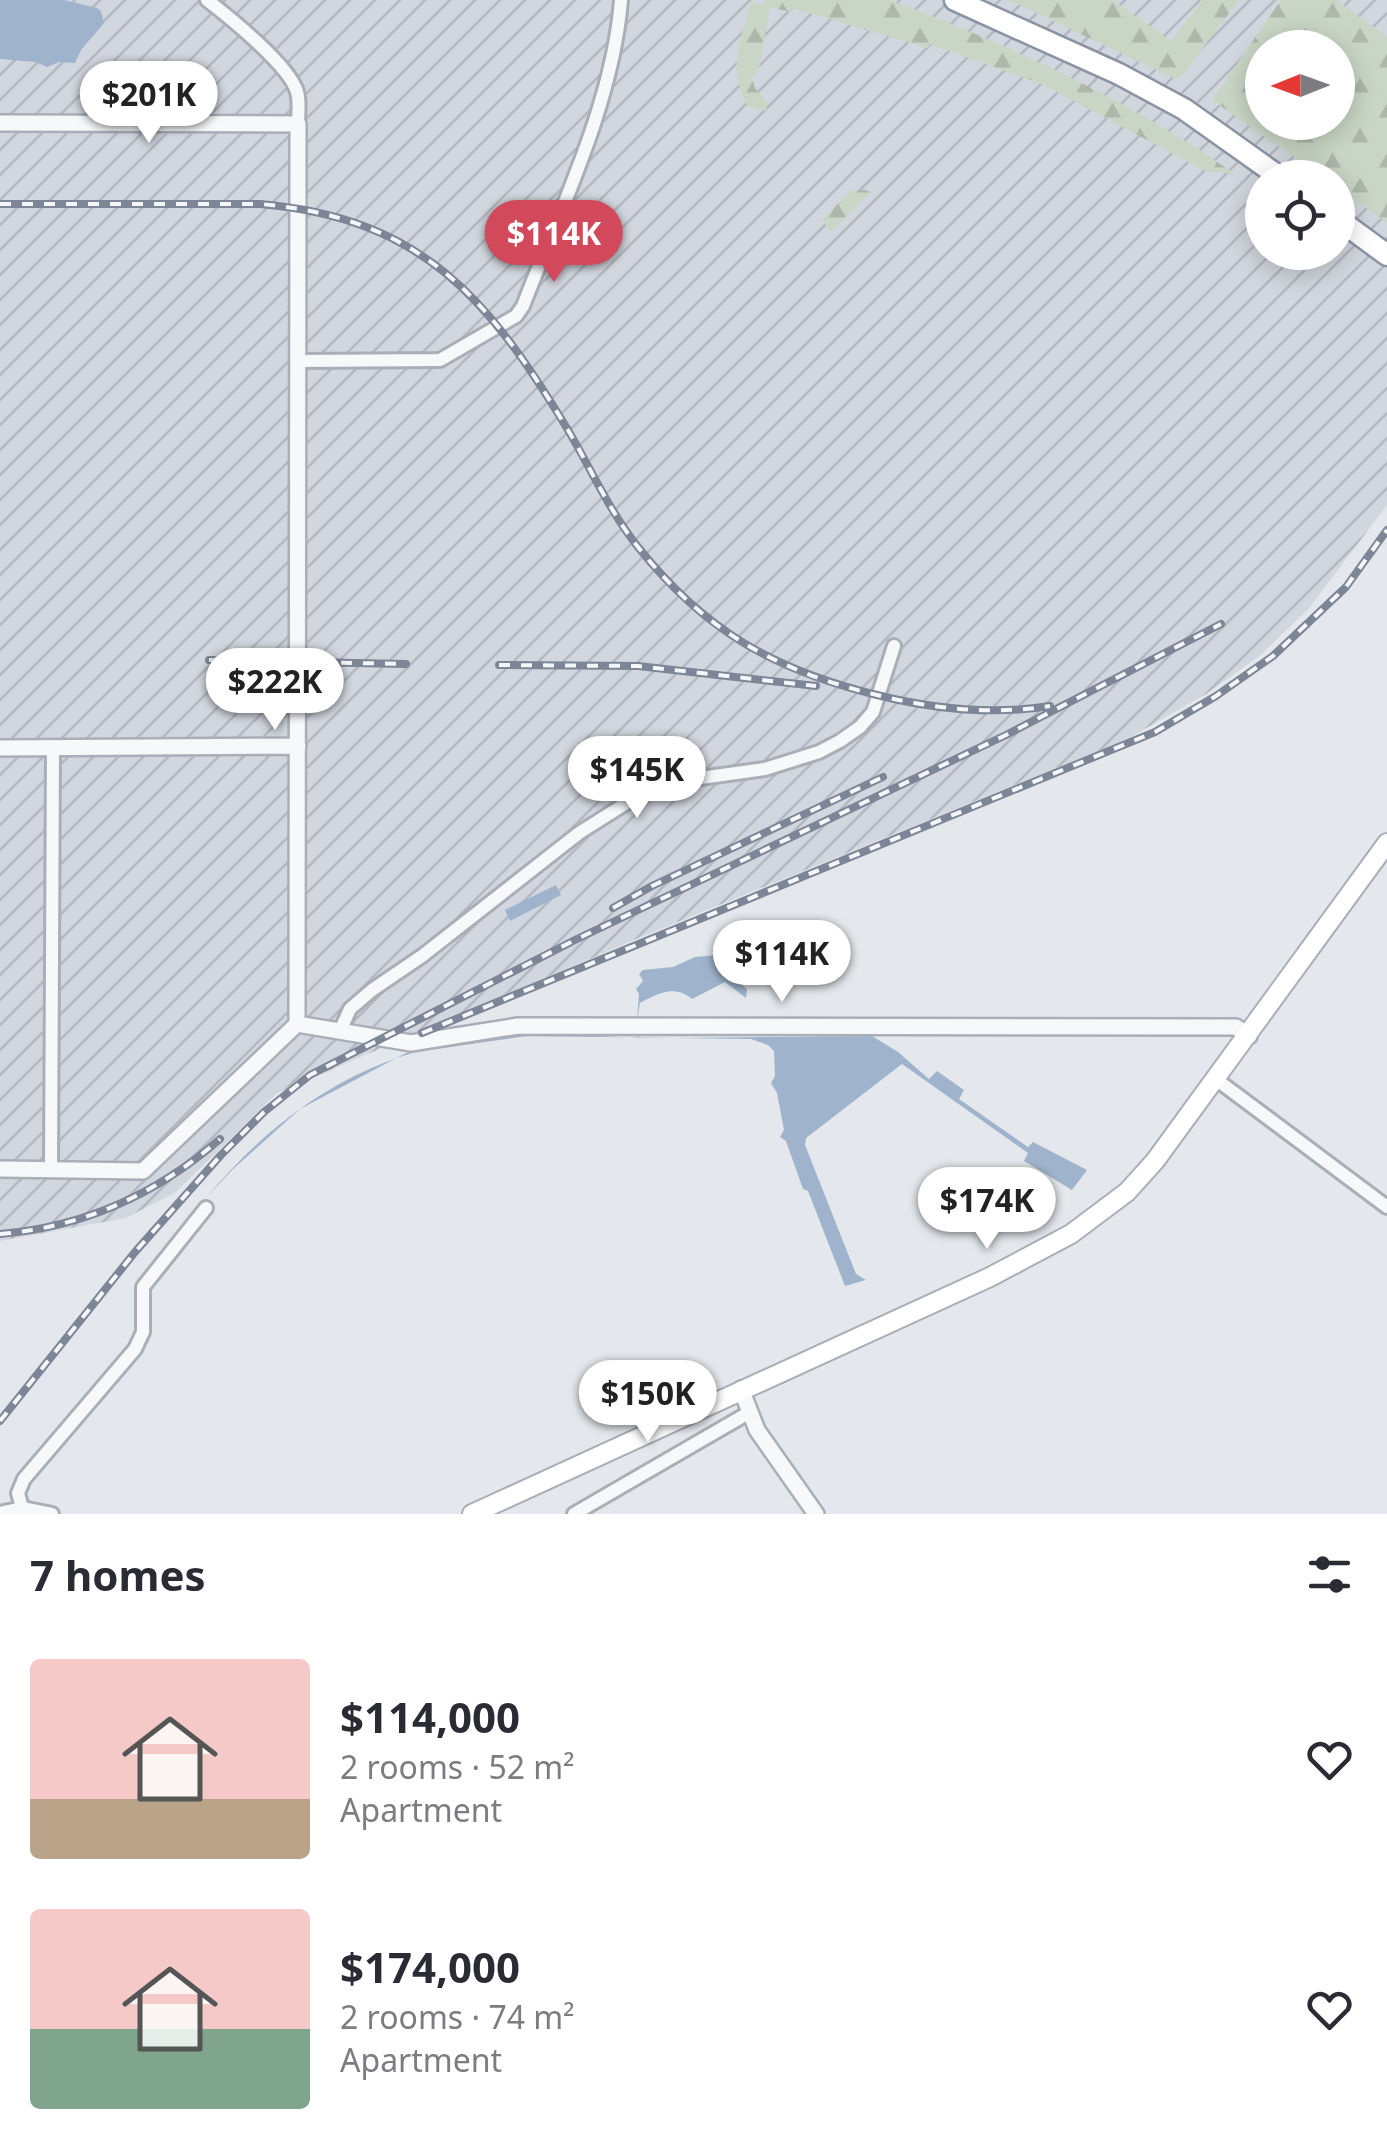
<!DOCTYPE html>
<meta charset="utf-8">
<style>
body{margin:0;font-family:"Noto Sans",sans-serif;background:#f7f7f7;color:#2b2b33;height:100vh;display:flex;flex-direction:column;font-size:38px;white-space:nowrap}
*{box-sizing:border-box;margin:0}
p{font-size:32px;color:#7c7c81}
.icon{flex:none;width:55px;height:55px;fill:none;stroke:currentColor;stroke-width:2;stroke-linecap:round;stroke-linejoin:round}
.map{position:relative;height:1514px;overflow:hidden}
.details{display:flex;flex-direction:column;background:#fff;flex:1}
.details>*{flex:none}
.needle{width:65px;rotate:269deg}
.buttons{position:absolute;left:1245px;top:30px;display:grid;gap:20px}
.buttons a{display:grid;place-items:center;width:110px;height:110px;border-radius:50%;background:#fff;box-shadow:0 5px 25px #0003;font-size:50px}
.price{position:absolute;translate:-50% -85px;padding:0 22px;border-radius:35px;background:#fff;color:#222;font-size:32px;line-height:65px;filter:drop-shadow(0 2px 5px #0008)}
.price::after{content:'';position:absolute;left:50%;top:60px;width:30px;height:22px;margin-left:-15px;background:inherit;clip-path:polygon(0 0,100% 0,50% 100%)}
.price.selected{background:#d1495b;color:#fff}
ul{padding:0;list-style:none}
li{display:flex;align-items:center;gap:30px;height:250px;padding:0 30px}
li span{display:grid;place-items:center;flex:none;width:280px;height:200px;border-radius:10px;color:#555}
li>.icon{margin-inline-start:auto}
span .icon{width:120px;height:120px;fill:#fffc;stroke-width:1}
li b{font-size:42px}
h2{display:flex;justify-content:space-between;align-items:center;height:120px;padding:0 30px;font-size:42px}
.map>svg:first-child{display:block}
.industrial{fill:url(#industrial-furrows);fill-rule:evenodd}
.forest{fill:url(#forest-firs);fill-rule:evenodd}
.water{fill:#9fb4cc}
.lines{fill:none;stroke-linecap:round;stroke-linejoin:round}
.minor-casing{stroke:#a9aeb7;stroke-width:18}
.tertiary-casing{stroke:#a9aeb7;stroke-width:20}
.secondary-casing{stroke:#a9aeb7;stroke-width:22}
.trunk-casing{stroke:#8b94a3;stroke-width:25}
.minor{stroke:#f7f8fa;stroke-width:12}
.tertiary{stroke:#f7f8fa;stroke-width:15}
.secondary{stroke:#fff;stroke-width:18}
.trunk{stroke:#fff;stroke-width:20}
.rail-casing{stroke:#7d8696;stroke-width:8}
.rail{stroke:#f4f6f9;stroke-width:4;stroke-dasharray:11;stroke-linecap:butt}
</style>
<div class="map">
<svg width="1387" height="1514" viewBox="0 0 1387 1514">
<defs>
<pattern id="industrial-furrows" width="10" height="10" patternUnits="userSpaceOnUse" patternTransform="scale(2.5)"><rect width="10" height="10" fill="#d2d6de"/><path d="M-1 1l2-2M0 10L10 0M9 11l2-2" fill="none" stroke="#b4b8c0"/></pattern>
<pattern id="forest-firs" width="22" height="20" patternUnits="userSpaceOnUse" patternTransform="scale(2.5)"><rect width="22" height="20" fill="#c9d6c5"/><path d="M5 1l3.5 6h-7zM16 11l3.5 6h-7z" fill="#adb8ab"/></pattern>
</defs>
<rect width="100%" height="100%" fill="#e4e7ec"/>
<path class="industrial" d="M0 0H1387V505L1310 607 1261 655 1206 694 1127 739 636 939 277 1093 176 1192 126 1218 0 1241ZM1262 48H1338V122H1262ZM1262 178H1338V252H1262Z"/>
<path class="forest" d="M765 0H890L914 9C1024 52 1138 105 1235 174L1205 171 1044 85 930 44 928 48 792 8 790 12 770 7 759 69 752 78 755 88 767 102 766 111 748 106C726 67 741 42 751 1L762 5Z
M1009 0H1113L1171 41 1203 0H1239L1184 73 1175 79Z
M1281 0H1337L1387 37V223L1338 188V178L1322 177 1212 100ZM1262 48H1338V122H1262Z
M865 190 871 192 831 232 822 220 850 191Z"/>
<path class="water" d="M0 0H64L97 8 101 11 104 23 81 50 75 63 59 62 47 67 36 62 0 59Z
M556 885 561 895 510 921 505 910Z
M739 953 743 955 738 964 740 983 747 989 746 998 725 982 692 999C674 984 657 994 640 1003L637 1021 639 994 636 989 643 981 639 974 643 970 673 967 695 957Z
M638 1033 639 1038H671L872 1036 898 1052 929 1079 937 1071 964 1090 959 1099 1028 1147 1033 1142 1087 1170 1072 1190 1024 1161 1028 1153 902 1064 806 1138 805 1145 856 1274 866 1280 845 1286 808 1191 803 1189 786 1141 780 1137 784 1130 777 1093 771 1083 775 1076 774 1051 768 1045 751 1039 527 1036 406 1053 300 1109 233 1169 207 1197C289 1099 384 1043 514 1035 554 1032 596 1036 636 1038Z"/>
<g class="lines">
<defs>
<path id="minor" d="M207 0C229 17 290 66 297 92 300 101 298 115 298 124
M298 361 440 360 516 316 523 306C560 210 613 103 621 0
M340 1031 350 1009 372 990 422 956 579 833 639 795 679 781 765 769 819 752 840 741 860 727 873 712 894 646
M1217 1080 1387 1207
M51 1170 53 748
M22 1508 18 1493 24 1479 135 1349 143 1332V1287L206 1208
M0 1513 22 1508 52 1514
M574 1514 750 1412"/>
<path id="tertiary" d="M0 123 298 124 297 1024 143 1171 0 1169
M0 748 298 746
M297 1024 411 1043 518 1026 1236 1027 1249 1036
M741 1389 757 1430 816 1514"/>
<path id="secondary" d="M472 1514 990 1277 1071 1234 1127 1192 1155 1161 1387 843"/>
<path id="trunk" d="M955 0 1119 74 1184 109 1281 178
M1338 219 1387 255"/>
</defs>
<use href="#minor" class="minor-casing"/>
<use href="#tertiary" class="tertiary-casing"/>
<use href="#secondary" class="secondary-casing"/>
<use href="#trunk" class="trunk-casing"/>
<use href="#minor" class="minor"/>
<use href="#tertiary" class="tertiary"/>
<use href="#secondary" class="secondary"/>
<use href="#trunk" class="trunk"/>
<defs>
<path id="rail" d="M0 204H260C423 218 489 299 568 430 591 469 610 512 638 547 705 631 774 670 877 695 933 709 993 715 1050 706
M209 660 406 664
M499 665 638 666 816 686
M613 908 652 886 883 777
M422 1033 1155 732 1216 696 1273 656 1346 587 1387 530
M0 1234C84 1227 157 1194 220 1139
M0 1421 135 1252 221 1155 264 1112 310 1075 577 939 1006 735 1221 624"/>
</defs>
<use href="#rail" class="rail-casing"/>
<use href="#rail" class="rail"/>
</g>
</svg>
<div class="buttons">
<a><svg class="needle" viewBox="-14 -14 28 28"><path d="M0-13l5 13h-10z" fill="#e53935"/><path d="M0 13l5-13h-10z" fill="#7c7c81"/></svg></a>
<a><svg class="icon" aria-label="locate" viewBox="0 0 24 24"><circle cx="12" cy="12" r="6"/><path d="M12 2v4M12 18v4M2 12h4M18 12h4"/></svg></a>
</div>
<b class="price" style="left:149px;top:146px">$201K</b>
<b class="price selected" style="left:554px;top:285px">$114K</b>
<b class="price" style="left:275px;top:733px">$222K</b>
<b class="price" style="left:637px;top:821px">$145K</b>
<b class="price" style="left:782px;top:1005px">$114K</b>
<b class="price" style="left:987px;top:1252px">$174K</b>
<b class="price" style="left:648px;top:1445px">$150K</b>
</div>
<section class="details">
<h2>7 homes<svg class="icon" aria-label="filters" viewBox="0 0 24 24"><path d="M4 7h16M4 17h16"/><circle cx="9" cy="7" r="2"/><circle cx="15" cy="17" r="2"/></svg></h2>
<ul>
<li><span style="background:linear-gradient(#f6c9c9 70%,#b9a48a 0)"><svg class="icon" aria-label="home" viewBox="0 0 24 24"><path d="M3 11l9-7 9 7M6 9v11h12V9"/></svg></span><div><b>$114,000</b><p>2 rooms · 52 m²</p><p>Apartment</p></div><svg class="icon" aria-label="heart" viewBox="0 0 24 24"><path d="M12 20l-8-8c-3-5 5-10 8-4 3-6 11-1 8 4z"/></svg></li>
<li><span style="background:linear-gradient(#f6c9c9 60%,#7fa58c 0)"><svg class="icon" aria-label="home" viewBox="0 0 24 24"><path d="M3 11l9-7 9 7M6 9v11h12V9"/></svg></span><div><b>$174,000</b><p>2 rooms · 74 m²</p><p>Apartment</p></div><svg class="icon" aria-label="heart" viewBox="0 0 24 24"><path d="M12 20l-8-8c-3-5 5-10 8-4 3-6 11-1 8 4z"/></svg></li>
</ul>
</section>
